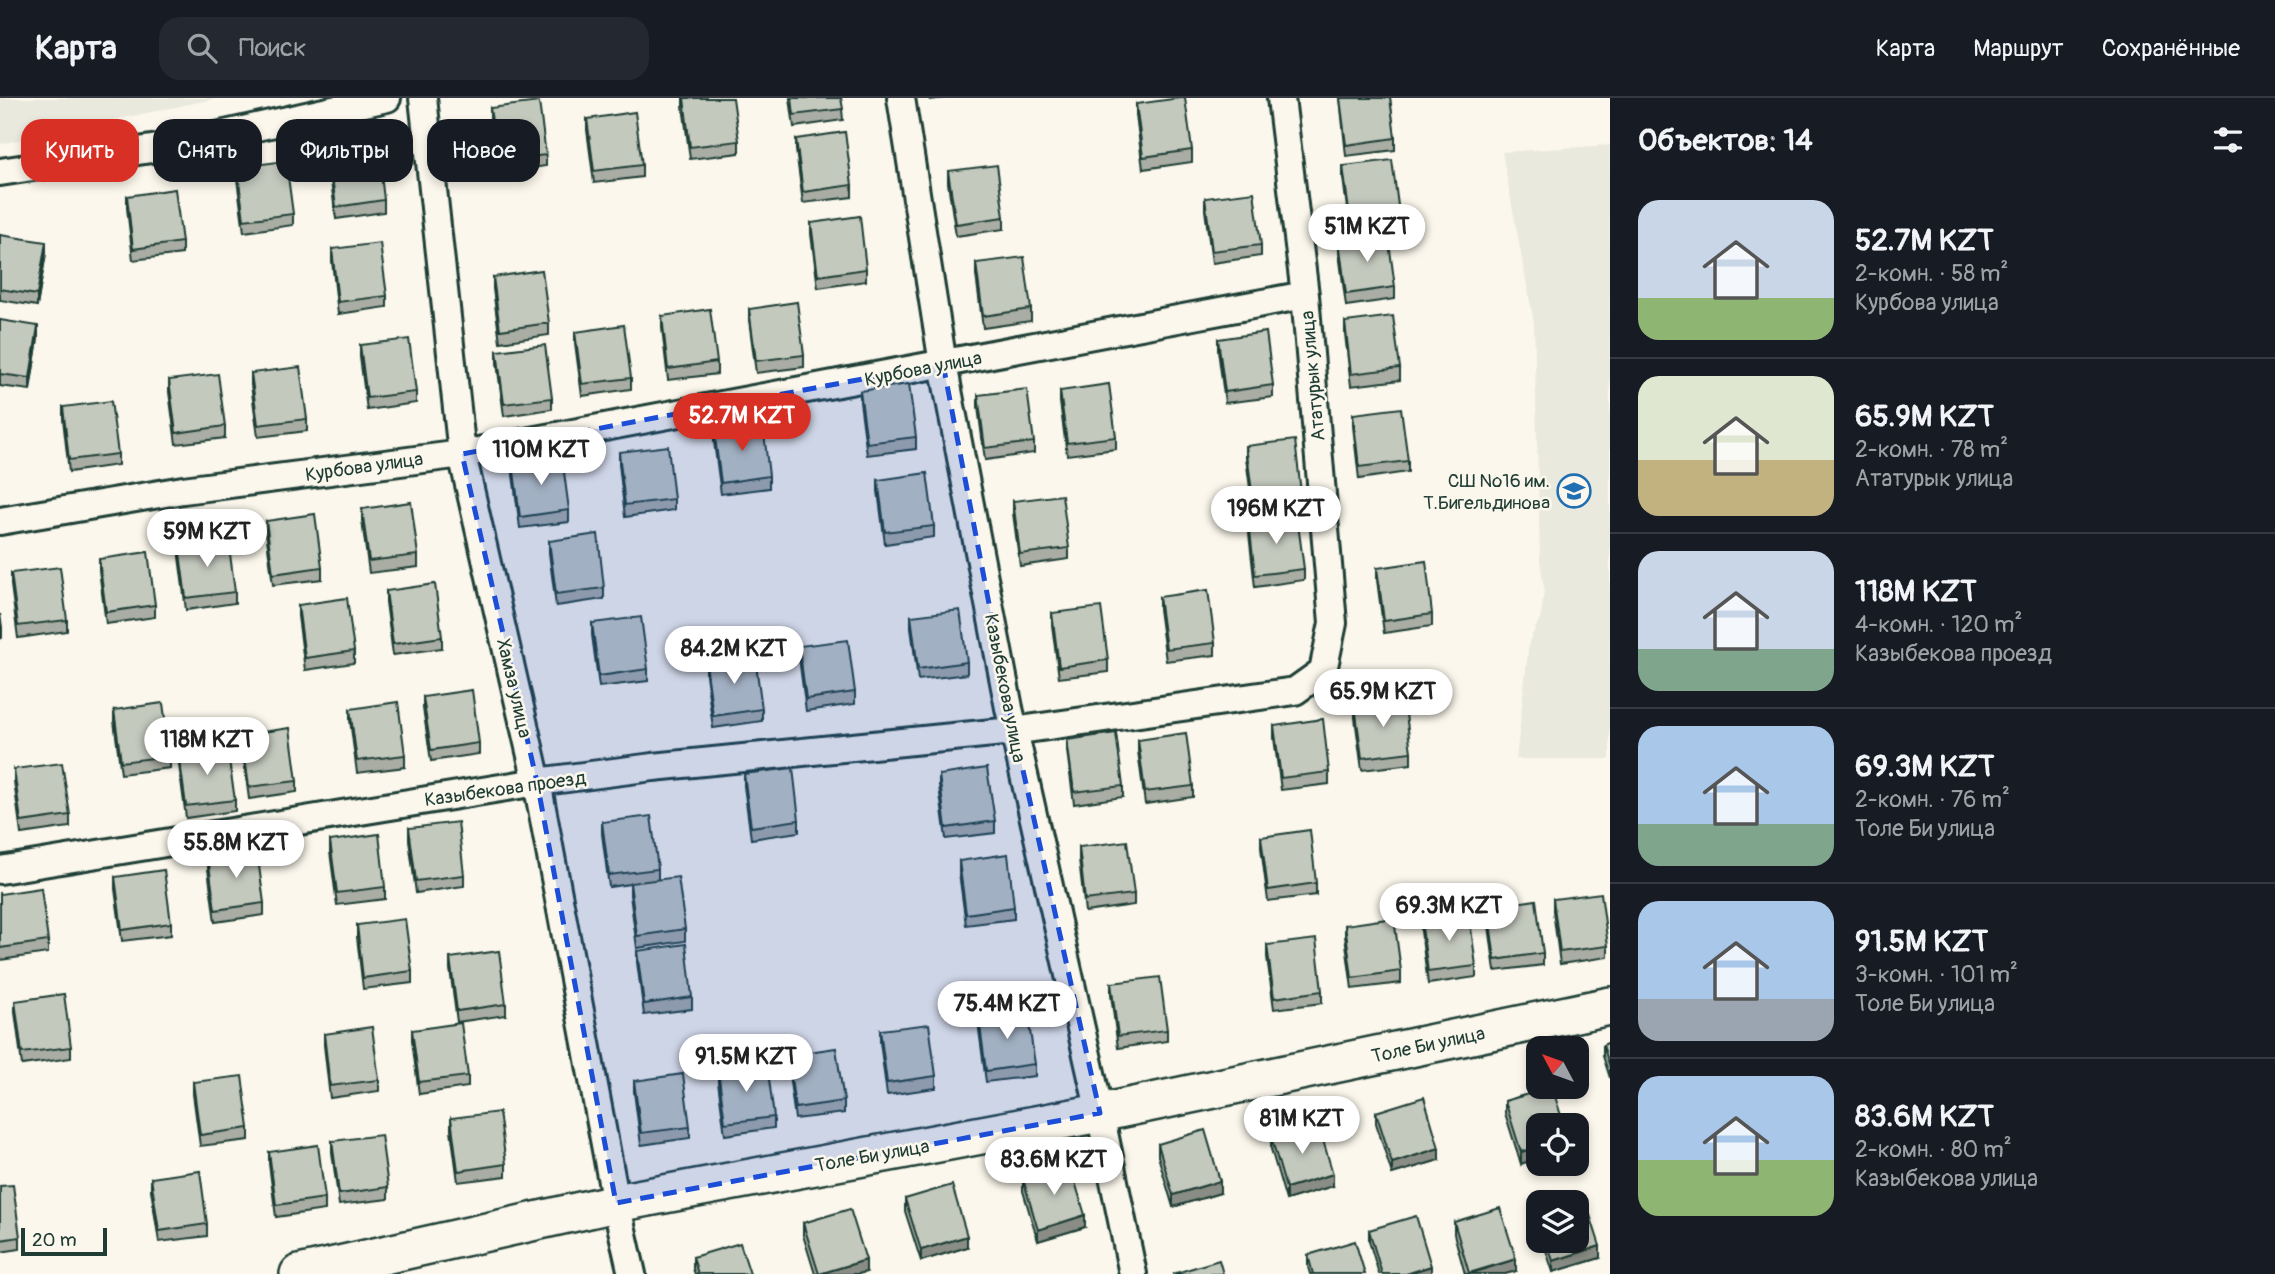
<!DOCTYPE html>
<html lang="ru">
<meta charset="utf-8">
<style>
body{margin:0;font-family:Pangolin,sans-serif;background:#242831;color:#f1f3f6;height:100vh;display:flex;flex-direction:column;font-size:26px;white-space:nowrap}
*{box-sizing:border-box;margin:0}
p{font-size:23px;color:#9ea1a6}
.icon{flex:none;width:38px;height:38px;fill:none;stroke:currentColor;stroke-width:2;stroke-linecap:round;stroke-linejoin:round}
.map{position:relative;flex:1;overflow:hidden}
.drawer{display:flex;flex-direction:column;background:#171b24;width:665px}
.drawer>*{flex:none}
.banner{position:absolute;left:21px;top:21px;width:665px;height:63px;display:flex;gap:14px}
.needle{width:46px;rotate:311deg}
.fabs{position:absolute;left:1526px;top:938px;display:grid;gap:14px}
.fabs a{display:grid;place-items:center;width:63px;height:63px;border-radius:14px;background:#171b24;box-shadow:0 4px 10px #0003;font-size:35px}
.scale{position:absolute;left:21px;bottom:18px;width:86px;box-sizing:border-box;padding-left:7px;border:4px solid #1f3d34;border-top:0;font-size:19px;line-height:24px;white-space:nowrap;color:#1f3d34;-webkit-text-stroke:5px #fbf7ec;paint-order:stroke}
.price{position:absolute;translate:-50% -60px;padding:0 16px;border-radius:24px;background:#fff;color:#222;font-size:23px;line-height:46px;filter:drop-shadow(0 2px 4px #0008)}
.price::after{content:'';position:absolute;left:50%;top:42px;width:21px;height:16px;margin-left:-10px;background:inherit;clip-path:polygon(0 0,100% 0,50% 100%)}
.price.on{background:#d93025;color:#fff}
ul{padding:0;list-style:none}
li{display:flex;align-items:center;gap:21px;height:175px;padding:0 28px}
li+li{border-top:2px solid #363941}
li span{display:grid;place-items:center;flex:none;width:196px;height:140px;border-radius:21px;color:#555}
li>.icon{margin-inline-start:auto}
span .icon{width:84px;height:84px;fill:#fffc;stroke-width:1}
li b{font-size:30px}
h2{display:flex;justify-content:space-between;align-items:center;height:84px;padding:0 28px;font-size:30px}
.tag{padding:0 24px;border-radius:21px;background:#171b24;box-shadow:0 4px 10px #0003;font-size:24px;line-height:63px}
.tag.on{background:#d93025;color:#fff}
header{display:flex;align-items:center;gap:42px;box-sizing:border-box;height:98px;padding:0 35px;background:#171b24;border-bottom:2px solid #363941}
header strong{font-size:33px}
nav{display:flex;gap:38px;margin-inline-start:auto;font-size:24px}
.search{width:490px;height:63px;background:#242831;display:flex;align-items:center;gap:18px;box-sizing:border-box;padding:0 24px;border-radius:21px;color:#9ea1a6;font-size:26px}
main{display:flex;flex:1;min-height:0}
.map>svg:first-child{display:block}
.built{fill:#eae9de}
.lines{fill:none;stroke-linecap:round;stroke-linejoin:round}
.street-casing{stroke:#1f3d34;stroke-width:32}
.secondary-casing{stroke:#1f3d34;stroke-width:42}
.street{stroke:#fbf7ec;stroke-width:26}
.secondary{stroke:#fbf7ec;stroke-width:37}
.wall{fill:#a9ada3;stroke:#1f3d34;stroke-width:2}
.shaded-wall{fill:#898d85;stroke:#1f3d34;stroke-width:2}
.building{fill:#c4c9be;stroke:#1f3d34;stroke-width:2}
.marked{fill:#1d4ed8;fill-opacity:0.2;stroke:#1d4ed8;stroke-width:5;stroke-dasharray:14 9;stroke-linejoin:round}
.labels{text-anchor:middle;stroke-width:5;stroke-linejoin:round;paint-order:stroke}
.street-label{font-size:19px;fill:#1f3d34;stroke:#fbf7ec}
.poi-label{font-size:19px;fill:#1f3d34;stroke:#fbf7ec;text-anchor:end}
</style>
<header>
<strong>Карта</strong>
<div class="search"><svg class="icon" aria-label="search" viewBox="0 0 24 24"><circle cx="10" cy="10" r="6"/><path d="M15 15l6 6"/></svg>Поиск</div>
<nav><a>Карта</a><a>Маршрут</a><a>Сохранённые</a></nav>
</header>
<main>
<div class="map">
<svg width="1610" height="1176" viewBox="0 0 1610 1176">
<rect width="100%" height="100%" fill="#fbf7ec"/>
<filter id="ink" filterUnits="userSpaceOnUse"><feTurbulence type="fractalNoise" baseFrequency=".0143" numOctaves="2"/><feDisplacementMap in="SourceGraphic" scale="14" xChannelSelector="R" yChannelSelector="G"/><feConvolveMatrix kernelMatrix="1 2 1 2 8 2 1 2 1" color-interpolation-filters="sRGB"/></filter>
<g filter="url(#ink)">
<path class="built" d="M0 0H218L0 46Z
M1610 47V661H1516L1529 544 1541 518 1544 490 1540 462 1534 225 1502 54Z"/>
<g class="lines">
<defs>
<path id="street" d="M423 0 462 356 537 684 616 1105 632 1176
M901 0 943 266 1009 610 1100 1015 1133 1176
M0 74 171 48 387 0
M0 423 183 392 462 356 1305 197
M0 772 537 684 653 669 1013 633 1295 593 1323 573 1333 525 1305 197 1281 0"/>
<path id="secondary" d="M299 1176 616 1105 1100 1015 1610 908"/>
</defs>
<use href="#street" class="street-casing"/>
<use href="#secondary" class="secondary-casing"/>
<use href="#street" class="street"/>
<use href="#secondary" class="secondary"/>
</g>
<path class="wall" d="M683 0 739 43V55L690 61 683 8Z
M790 0H841L843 22 794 29Z
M929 0H945L930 2Z
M1340 0H1390L1395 40V52L1346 58Z
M1136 6 1192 52V64L1143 71 1136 17Z
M490 10 546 57V68L498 75 490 22Z
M587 21 642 67V79L594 85 587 32Z
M796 41 852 87V99L803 105 796 52Z
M329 56 384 102V114L336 121 329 68Z
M1343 68 1399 115V126L1350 133 1343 80Z
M237 69 293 116V127L244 134 237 81Z
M948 73 1004 119V131L956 138 948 85Z
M127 98 182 144V156L133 162 127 110Z
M1205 100 1261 147V158L1212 165 1205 112Z
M811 125 866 171V183L818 190 811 136Z
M0 137 46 155 37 208 0 202Z
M1339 143 1395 189V201L1346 208 1339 155Z
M332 151 387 198V209L338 216 332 163Z
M976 165 1031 211V223L983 230 976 177Z
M493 179 549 225V237L500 244 493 191Z
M749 211 804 257V269L756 275 749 222Z
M662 218 717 264V276L668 282 662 230Z
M0 222 38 240 30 292 0 288Z
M1345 224 1400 270V282L1351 288 1345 236Z
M575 234 631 280V291L582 298 575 245Z
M1218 241 1273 287V299L1225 305 1218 252Z
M360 247 416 294V305L367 312 360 259Z
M497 253 552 300V311L504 318 497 265Z
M251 275 307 321V333L258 339 251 287Z
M169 282 225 328V340L176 346 169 294Z
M860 293 916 339V351L867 357 860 304Z
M1060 293 1116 339V351L1067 357 1060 304Z
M978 297 1034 344V355L985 362 978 309Z
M63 309 118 356V367L69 374 63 321Z
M1353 316 1408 363V374L1359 381 1353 328Z
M714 332 769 378V390L721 396 714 344Z
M1246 348 1301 395V407L1253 413 1246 360Z
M619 354 674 401V412L625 419 619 366Z
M513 366 569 412V424L520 430 513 377Z
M878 382 934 428V439L885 446 878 393Z
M1013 403 1069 450V461L1020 468 1013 415Z
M362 411 418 457V469L369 475 362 423Z
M266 423 322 469V481L273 487 266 434Z
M1249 424 1304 471V482L1255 489 1249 436Z
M549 443 604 490V501L556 508 549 455Z
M179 448 235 494V505L186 512 179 459Z
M99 461 155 507V519L106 526 99 472Z
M1377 470 1432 516V528L1384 535 1377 482Z
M11 475 67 522V533L18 540 11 487Z
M386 493 442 539V550L393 557 386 504Z
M1159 499 1215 545V557L1166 563 1159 511Z
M298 507 354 553V565L305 572 298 518Z
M1052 515 1108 562V574L1059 580 1052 527Z
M0 516 2 529V540L0 541Z
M911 518 967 564V576L918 582 911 530Z
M592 525 648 571V583L599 589 592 537Z
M799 548 855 594V606L806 613 799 560Z
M706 565 762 611V623L713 630 706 577Z
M423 599 479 645V656L431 663 423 610Z
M1355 608 1411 654V666L1362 672 1355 620Z
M350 611 405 657V669L357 675 350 622Z
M114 612 170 658V670L121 676 114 623Z
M1274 628 1329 674V686L1281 692 1274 640Z
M242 637 297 683V694L249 701 242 648Z
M1067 642 1123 688V699L1074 706 1067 653Z
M1138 642 1193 688V699L1145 706 1138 653Z
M179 656 235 702V713L186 720 179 667Z
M14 671 70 717V729L21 736 14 683Z
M744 676 799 722V734L751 741 744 688Z
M939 677 995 723V735L946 741 939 688Z
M602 724 658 771V782L685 831V843L637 850 630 797V786L609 789 602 736Z
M409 730 464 777V788L416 795 409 742Z
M1261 739 1316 785V797L1268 803 1261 750Z
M330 743 385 789V801L337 807 330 754Z
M1079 749 1134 796V807L1085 814 1079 761Z
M208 759 264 805V817L215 824 208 771Z
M959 763 1014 809V821L966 827 959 775Z
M115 779 171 825V837L122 843 115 791Z
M0 796 48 843V855L0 862Z
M1553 801 1608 848V859L1560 866 1553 813Z
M1488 809 1543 855V867L1495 873 1488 820Z
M1421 822 1476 868V879L1428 886 1421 833Z
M357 827 412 873V885L363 891 357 839Z
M1345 827 1401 873V885L1352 891 1345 838Z
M1267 847 1322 893V905L1274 911 1267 859Z
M637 853 692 899V911L644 917 637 864Z
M450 860 506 906V917L457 924 450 871Z
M1111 885 1167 932V943L1118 950 1111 897Z
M15 903 71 949V960L22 967 15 914Z
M979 920 1035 966V978L986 984 979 932Z
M412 932 468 978V989L419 996 412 943Z
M880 932 936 978V990L887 997 880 944Z
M324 936 379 982V993L330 1000 324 947Z
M1610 944V980L1603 958V947Z
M788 957 844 1003V1015L795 1021 788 969Z
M718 972 774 1019V1030L725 1037 718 984Z
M634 983 690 1029V1040L641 1047 634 994Z
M193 984 249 1030V1042L200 1048 193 996Z
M1552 989 1521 1066 1505 1015V1003Z
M1376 1014 1439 1062 1392 1076 1376 1025Z
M451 1020 506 1066V1078L458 1084 451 1032Z
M1271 1039 1333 1088 1286 1102 1271 1051Z
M332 1043 388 1089V1101L339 1107 332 1054Z
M1158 1046 1220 1095 1173 1109 1158 1058Z
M269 1054 325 1100V1112L276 1119 269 1066Z
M151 1080 207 1126V1138L159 1144 151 1092Z
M1023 1081 1085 1129 1038 1143 1023 1093Z
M0 1088 20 1139V1151L0 1154Z
M905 1101 967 1149 921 1163 905 1113Z
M1454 1124 1516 1173 1505 1176H1465L1454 1136Z
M803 1125 866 1174 858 1176H815L803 1137Z
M1369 1132 1431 1176H1379L1369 1143Z
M1543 1143H1577L1600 1160 1553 1174Z
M1308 1157 1365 1176H1310L1308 1169Z
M693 1159 750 1176H695L693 1171Z"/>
<path class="shaded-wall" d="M46 144V155L37 208V197Z
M38 228V240L30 292V280Z
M1538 1049V1060L1521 1066V1054Z
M1439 1050V1062L1392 1076V1065Z
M1333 1076V1088L1286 1102V1090Z
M1220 1083V1095L1173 1109V1097Z
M1085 1117V1129L1038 1143V1132Z
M967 1138V1149L921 1163V1152Z
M1600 1148V1160L1553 1174V1163Z
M1516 1161V1173L1505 1176H1469Z
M866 1162V1174L858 1176H819Z
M1431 1168V1176H1406Z"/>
<path class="building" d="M684 0H733L739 43 690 49Z
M792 0H841L843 11 794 17Z
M1180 0H1185L1192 52 1143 59 1136 6Z
M1340 0H1390L1395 40 1346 47Z
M539 4 546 57 498 63 490 10Z
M635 14 642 67 594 73 587 21Z
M845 34 852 87 803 94 796 41Z
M378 50 384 102 336 109 329 56Z
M1392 62 1399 115 1350 121 1343 68Z
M286 63 293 116 244 122 237 69Z
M997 67 1004 119 956 126 948 73Z
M175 91 182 144 133 151 127 98Z
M1254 94 1261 147 1212 153 1205 100Z
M860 118 866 171 818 178 811 125Z
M0 137 46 144 37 197 0 191Z
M1388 137 1395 189 1346 196 1339 143Z
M380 145 387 198 338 204 332 151Z
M1024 159 1031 211 983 218 976 165Z
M542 172 549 225 500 232 493 179Z
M797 204 804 257 756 263 749 211Z
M710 211 717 264 668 271 662 218Z
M1393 218 1400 270 1351 276 1345 224Z
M0 222 38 228 30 280 0 276Z
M624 227 631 280 582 286 575 234Z
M1266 234 1273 287 1225 294 1218 241Z
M409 241 416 294 367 300 360 247Z
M545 247 552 300 504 306 497 253Z
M300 269 307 321 258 327 251 275Z
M218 276 225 328 176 335 169 282Z
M909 286 916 339 867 345 860 293Z
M1109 286 1116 339 1067 345 1060 293Z
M1027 291 1034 344 985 350 978 297Z
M111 303 118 356 69 362 63 309Z
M1401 310 1408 363 1359 369 1353 316Z
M763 326 769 378 721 385 714 332Z
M1295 342 1301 395 1253 402 1246 348Z
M668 348 674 401 625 407 619 354Z
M562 359 569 412 520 419 513 366Z
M927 375 934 428 885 434 878 382Z
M1062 397 1069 450 1020 456 1013 403Z
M411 404 418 457 369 463 362 411Z
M315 416 322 469 273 476 266 423Z
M1297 418 1304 471 1255 477 1249 424Z
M598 436 604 490 556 496 549 443Z
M228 441 235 494 186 500 179 448Z
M148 454 155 507 106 514 99 461Z
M1426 463 1432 516 1384 523 1377 470Z
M60 469 67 522 18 528 11 475Z
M435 486 442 539 393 546 386 493Z
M1208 492 1215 545 1166 551 1159 499Z
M347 500 354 553 305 560 298 507Z
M1101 509 1108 562 1059 569 1052 515Z
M960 512 967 564 918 571 911 518Z
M641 519 648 571 599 578 592 525Z
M848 542 855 594 806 601 799 548Z
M755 559 762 611 713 618 706 565Z
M472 592 479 645 431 652 423 599Z
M1404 601 1411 654 1362 660 1355 608Z
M398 604 405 657 357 663 350 611Z
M163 605 170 658 121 664 114 612Z
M1323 621 1329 674 1281 680 1274 628Z
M290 630 297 683 249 689 242 637Z
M1116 635 1123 688 1074 694 1067 642Z
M1186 635 1193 688 1145 694 1138 642Z
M227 649 235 702 186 708 179 656Z
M62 665 70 717 21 724 14 671Z
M793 670 799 722 751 729 744 676Z
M987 670 995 723 946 730 939 677Z
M651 718 658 771 609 777 602 724Z
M458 724 464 777 416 783 409 730Z
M1310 732 1316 785 1268 792 1261 739Z
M379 736 385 789 337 795 330 743Z
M1127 743 1134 796 1085 802 1079 749Z
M257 753 264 805 215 812 208 759Z
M1008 756 1014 809 966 816 959 763Z
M164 772 171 825 122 832 115 779Z
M678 779 685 831 637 838 630 785Z
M41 790 48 843 0 850V796Z
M1601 795 1608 848 1560 854 1553 801Z
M1536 802 1543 855 1495 862 1488 809Z
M1469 815 1476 868 1428 874 1421 822Z
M1394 820 1401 873 1352 880 1345 827Z
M405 821 412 873 363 880 357 827Z
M1316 841 1322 893 1274 900 1267 847Z
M686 846 692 899 644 906 637 853Z
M499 853 506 906 457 913 450 860Z
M1160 879 1167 932 1118 938 1111 885Z
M64 896 71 949 22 955 15 903Z
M1027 913 1035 966 986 973 979 920Z
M461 925 468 978 419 984 412 932Z
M929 926 936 978 887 985 880 932Z
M372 929 379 982 330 988 324 936Z
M1610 944V969L1603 947Z
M836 950 844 1003 795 1010 788 957Z
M767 966 774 1019 725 1025 718 972Z
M683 976 690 1029 641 1035 634 983Z
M242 978 249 1030 200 1037 193 984Z
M1552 989 1564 1027H1538V1049L1521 1054 1505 1003Z
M1424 999 1439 1050 1392 1065 1376 1014Z
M499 1014 506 1066 458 1073 451 1020Z
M1318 1025 1333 1076 1286 1090 1271 1039Z
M1205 1032 1220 1083 1173 1097 1158 1046Z
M381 1037 388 1089 339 1096 332 1043Z
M318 1047 325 1100 276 1107 269 1054Z
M1070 1067 1085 1117 1038 1132 1023 1081Z
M200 1073 207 1126 159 1133 151 1080Z
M13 1087 20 1139 0 1142V1088Z
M952 1087 967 1138 921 1152 905 1101Z
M1584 1098 1600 1148 1553 1163 1547 1143H1577V1104H1563Z
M1500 1110 1516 1161 1469 1175 1454 1124Z
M850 1111 866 1162 819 1176 803 1125Z
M1416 1118 1431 1168 1406 1176H1382L1369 1132Z
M1355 1143 1365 1176H1313L1308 1157Z
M740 1145 750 1176H698L693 1159Z
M1219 1162 1223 1176H1173Z"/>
</g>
<path class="marked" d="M943 266 1009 610 1100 1015 616 1105 537 684 462 356Z"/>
<defs>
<symbol id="school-ring" viewBox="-11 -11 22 22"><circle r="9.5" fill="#fbf7ec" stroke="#1f6fb2" stroke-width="1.5"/><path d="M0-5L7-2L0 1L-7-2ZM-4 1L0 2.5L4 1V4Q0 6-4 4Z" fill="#1f6fb2"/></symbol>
</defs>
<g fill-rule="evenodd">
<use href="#school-ring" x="1555" y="374" width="38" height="38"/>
</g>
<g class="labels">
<g class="street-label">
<text transform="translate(923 270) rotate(-11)" y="7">Курбова улица</text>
<text transform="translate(1312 278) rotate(-95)" y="7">Ататурык улица</text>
<text transform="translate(364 368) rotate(-8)" y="7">Курбова улица</text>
<text transform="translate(515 590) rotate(77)" y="7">Хамза улица</text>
<text transform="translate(1006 590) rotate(79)" y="7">Казыбекова улица</text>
<text transform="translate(505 690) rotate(-8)" y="7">Казыбекова проезд</text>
<text transform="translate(1428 946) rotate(-12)" y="7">Толе Би улица</text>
<text transform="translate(872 1057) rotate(-10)" y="7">Толе Би улица</text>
</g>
<g class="poi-label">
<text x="1550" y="389">СШ №16 им.<tspan x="1550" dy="22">Т.Бигельдинова</tspan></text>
</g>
</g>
</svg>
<div class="fabs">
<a><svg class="needle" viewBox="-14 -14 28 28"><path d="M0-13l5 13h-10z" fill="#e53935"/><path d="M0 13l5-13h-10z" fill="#9ea1a6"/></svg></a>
<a><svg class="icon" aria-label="locate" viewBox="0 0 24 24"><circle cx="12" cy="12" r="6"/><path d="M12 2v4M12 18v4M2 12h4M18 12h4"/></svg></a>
<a><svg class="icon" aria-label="layers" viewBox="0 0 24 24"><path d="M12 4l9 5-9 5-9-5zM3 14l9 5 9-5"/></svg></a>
</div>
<div class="scale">20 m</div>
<b class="price" style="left:1367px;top:166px">51M KZT</b>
<b class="price on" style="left:742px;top:355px">52.7M KZT</b>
<b class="price" style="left:541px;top:389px">110M KZT</b>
<b class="price" style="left:1276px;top:448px">196M KZT</b>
<b class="price" style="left:207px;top:471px">59M KZT</b>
<b class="price" style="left:734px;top:588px">84.2M KZT</b>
<b class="price" style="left:1383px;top:631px">65.9M KZT</b>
<b class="price" style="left:207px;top:679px">118M KZT</b>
<b class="price" style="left:236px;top:782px">55.8M KZT</b>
<b class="price" style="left:1449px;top:845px">69.3M KZT</b>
<b class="price" style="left:1007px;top:943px">75.4M KZT</b>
<b class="price" style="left:746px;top:996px">91.5M KZT</b>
<b class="price" style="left:1302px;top:1058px">81M KZT</b>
<b class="price" style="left:1054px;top:1099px">83.6M KZT</b>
<div class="banner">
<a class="tag on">Купить</a>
<a class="tag">Снять</a>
<a class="tag">Фильтры</a>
<a class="tag">Новое</a>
</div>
</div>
<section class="drawer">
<h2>Объектов: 14<svg class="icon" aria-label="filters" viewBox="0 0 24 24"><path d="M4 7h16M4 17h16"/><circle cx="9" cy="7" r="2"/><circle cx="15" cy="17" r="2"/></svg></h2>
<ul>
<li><span style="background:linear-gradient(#c9d6e8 70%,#8fb573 0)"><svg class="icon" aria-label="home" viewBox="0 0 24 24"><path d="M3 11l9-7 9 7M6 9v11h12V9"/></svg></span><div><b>52.7M KZT</b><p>2-комн. · 58 m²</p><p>Курбова улица</p></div></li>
<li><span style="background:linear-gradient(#dfe7d0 60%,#c2b280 0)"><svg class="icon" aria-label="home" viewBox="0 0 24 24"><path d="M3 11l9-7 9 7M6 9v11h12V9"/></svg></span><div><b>65.9M KZT</b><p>2-комн. · 78 m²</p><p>Ататурык улица</p></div></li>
<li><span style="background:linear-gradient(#c9d6e8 70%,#7fa58c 0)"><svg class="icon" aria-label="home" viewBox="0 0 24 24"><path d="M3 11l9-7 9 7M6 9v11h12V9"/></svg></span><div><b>118M KZT</b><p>4-комн. · 120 m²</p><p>Казыбекова проезд</p></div></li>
<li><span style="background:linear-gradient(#a9c7e8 70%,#7fa58c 0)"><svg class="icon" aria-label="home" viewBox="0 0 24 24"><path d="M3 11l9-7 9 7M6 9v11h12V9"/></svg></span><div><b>69.3M KZT</b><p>2-комн. · 76 m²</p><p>Толе Би улица</p></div></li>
<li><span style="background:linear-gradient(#a9c7e8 70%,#9aa5b1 0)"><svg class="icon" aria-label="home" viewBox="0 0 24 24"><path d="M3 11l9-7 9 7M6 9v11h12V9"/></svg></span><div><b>91.5M KZT</b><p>3-комн. · 101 m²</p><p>Толе Би улица</p></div></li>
<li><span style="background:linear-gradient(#a9c7e8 60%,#8fb573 0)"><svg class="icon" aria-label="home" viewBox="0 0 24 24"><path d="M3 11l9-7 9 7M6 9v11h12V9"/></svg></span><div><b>83.6M KZT</b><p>2-комн. · 80 m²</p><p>Казыбекова улица</p></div></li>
</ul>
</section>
</main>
